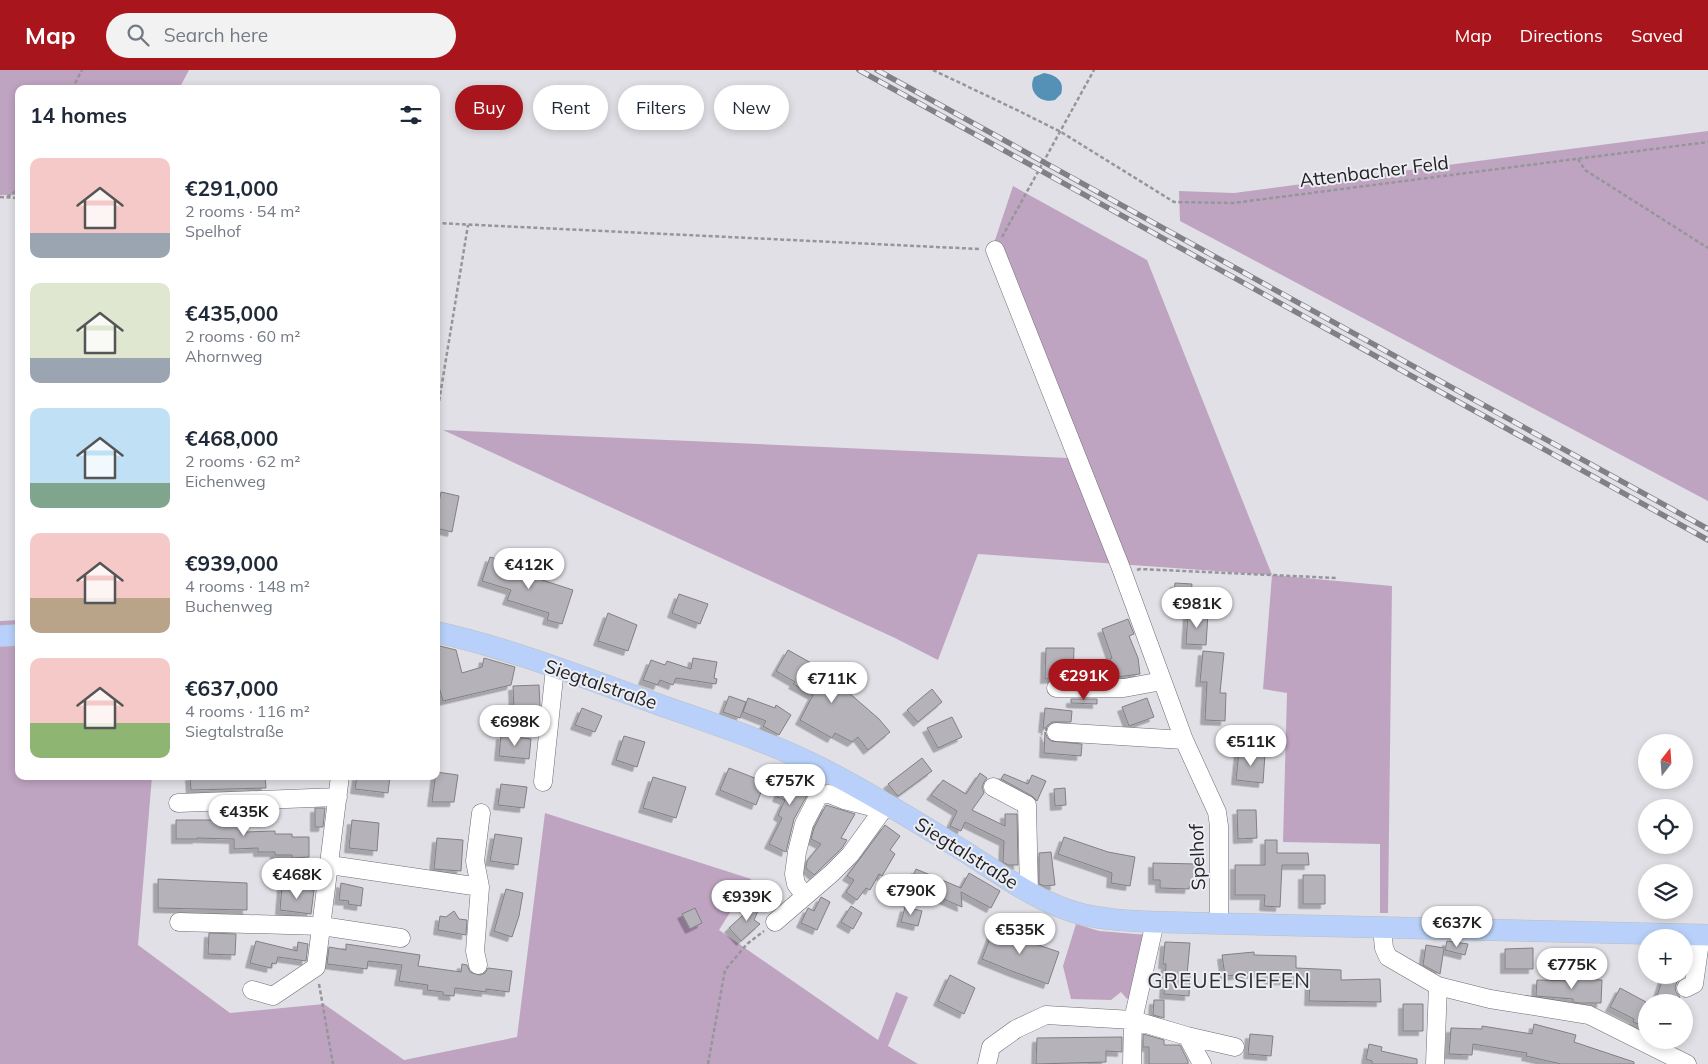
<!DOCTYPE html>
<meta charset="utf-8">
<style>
body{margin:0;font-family:Mulish,sans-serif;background:#f2f2f3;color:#1f2937;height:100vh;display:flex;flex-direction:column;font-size:19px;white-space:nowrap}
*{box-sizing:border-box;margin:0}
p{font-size:16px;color:#747a83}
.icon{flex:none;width:28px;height:28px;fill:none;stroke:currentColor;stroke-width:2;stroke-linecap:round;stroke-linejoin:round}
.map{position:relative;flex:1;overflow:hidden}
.drawer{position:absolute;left:15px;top:15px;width:425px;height:695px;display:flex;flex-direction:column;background:#fff;border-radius:10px;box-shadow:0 2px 8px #0003}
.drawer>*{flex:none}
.banner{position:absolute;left:455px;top:15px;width:475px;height:45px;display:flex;gap:10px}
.needle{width:32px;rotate:17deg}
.tools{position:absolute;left:1638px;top:664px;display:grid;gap:10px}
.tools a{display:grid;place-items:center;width:55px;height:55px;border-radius:50%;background:#fff;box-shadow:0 2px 8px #0003;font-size:25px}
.price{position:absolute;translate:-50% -42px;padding:0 11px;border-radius:18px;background:#fff;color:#222;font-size:16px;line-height:32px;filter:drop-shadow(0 1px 2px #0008)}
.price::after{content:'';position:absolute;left:50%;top:30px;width:15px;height:11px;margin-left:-8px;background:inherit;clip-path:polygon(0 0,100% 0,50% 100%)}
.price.selected{background:#a9151c;color:#fff}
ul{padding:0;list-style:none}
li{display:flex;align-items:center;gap:15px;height:125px;padding:0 15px}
li span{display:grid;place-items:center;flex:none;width:140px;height:100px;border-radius:10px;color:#555}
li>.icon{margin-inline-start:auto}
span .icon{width:60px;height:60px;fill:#fffc;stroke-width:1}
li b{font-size:21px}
h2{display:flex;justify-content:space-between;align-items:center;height:60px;padding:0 15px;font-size:21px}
.chip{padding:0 18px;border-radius:22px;background:#fff;box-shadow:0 2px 8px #0003;font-size:18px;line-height:45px}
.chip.selected{background:#a9151c;color:#fff}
header{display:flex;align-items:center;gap:30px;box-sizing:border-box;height:70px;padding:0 25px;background:#a9151c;color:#fff}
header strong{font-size:24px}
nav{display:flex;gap:28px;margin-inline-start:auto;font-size:18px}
.search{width:350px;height:45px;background:#f2f2f3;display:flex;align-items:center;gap:12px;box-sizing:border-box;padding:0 18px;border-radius:28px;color:#747a83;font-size:19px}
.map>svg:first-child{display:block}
.green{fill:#bfa4c1}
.water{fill:#5590b6}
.building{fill:#b5b3b9;stroke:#818085;filter:url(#shadow)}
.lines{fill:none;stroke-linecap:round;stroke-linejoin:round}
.minor-casing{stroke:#6c6d72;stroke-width:19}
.major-casing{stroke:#bdbdbe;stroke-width:22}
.path{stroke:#96969a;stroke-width:2.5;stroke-dasharray:4 2.5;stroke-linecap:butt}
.minor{stroke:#fff;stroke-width:18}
.major{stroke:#b9d1fa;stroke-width:21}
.rail-casing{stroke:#818185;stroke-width:5.5}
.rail{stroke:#edeef3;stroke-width:4;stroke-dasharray:11;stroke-linecap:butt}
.labels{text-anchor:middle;stroke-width:4;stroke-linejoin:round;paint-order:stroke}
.street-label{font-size:19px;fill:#232325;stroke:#edeef3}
.quarter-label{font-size:21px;letter-spacing:1px;fill:#2f3034;stroke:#edeef3}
</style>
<header>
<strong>Map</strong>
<div class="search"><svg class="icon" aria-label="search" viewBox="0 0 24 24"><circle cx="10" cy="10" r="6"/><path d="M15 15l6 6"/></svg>Search here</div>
<nav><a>Map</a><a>Directions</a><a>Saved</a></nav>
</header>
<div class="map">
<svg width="1708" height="994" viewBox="0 0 1708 994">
<defs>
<filter id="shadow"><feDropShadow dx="-4.5" dy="4.5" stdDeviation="0" flood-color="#0004"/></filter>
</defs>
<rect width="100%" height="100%" fill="#e0e0e6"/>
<path class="green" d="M0 0H189L179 19H19V125H0Z
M1708 61V431L1180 151 1179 121 1234 123Z
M1013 116 1147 190 1272 505 1392 516 1388 843H1380V774L1283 772 1287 623 1263 619 1272 505 978 484 938 590 895 568 443 360 1069 388 990 185Z
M19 550V706H152L138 875 230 943 324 934 404 990 517 967 545 743 751 809 719 860 878 970 896 922 908 927 888 976 918 994H0V551Z
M1076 854 1099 861 1148 865 1137 920 1127 929 1121 922 1111 930 1071 929 1063 896Z"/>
<path class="water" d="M1044 3C1056 5 1065 11 1061 24L1055 30C1041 34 1027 22 1034 7Z"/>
<path class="building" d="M441 422 459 426 452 462 436 458V447Z
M490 487 511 493 510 498 543 508 542 510 573 520 562 554 547 550 549 543 507 530 511 520 482 511Z
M1175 513 1192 514 1190 537 1173 536Z
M679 524 708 534 700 554 672 543Z
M608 543 637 555 628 581 598 571Z
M1188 543 1208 544 1206 575 1186 574Z
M1128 549 1134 564 1129 566 1138 588 1140 604 1117 607 1110 589 1112 588 1102 559Z
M436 575 456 580 462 603 482 597 484 588 515 597 511 615 443 631 436 606Z
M1046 578H1074L1073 607 1045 609Z
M788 580 829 603 849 618 848 622 879 649 890 662 868 680 858 667 852 672 835 663 832 668 800 650 813 625 793 614 795 612 776 601Z
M1203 581 1224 583 1220 623H1226L1225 651 1205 650 1207 612H1200Z
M693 588 717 592 714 608 717 609 716 614 676 608 673 615 660 610 658 615 643 610 651 590 665 595 667 591 691 599Z
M539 615 540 637 514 639 513 616Z
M932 619 942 632 918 652 907 640Z
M729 626 746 632 740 648 723 642Z
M748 628 775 638 776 635 791 645 779 665 763 656 766 651 743 642Z
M1147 628 1154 647 1129 656 1122 637Z
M1071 629H1097V634L1071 633Z
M582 638 602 646 595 662 575 655Z
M1045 638 1072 641 1071 652H1052L1047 656 1046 661V658H1043Z
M952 647 962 667 938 678 927 658Z
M1045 662 1047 667 1051 671 1082 674 1081 686 1044 683Z
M501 665 531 669 529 689 499 686Z
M624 666 645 672 637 697 616 690Z
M1239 681 1265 684 1263 713 1236 710Z
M922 688 932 701 898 726 897 725 888 714Z
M729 698 765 712 756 735 720 720Z
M790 699 815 711 794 749 786 782 769 774 782 748 778 745 785 730 777 727Z
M436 702 458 705 454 732H432Z
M980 703 987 708 984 712 982 717 984 723 972 740 1005 756V744H1017L1018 795H1008L1003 792 1004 771 965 752 961 761 950 756 957 741 931 725 943 710 966 724Z
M1004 704 1028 714 1032 705 1046 711 1037 731 1032 726 1001 709Z
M190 706H265L266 718 191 720Z
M357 706H390L388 723 355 719Z
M653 707 686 717 676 748 643 738Z
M501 714 527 717 524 738 498 735Z
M1065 718 1066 735 1055 736 1054 719Z
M826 735 855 744 841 768 847 770 842 778 814 805 806 798 807 791 821 774 811 769 814 758Z
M315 738H325L323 757H315Z
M1237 740H1256L1257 768 1238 769Z
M176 750H245V762L275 761V764H292V767H309V787L292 788V785H275V782H258V778L234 779V769L197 768V769H176Z
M352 750 379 753 377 781 349 778Z
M885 755 900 766 890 780 895 784 882 806 879 804 870 820 866 818 857 830 846 822 854 810 847 806Z
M495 764 522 768 518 795 490 791Z
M1064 767 1108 782 1135 787 1130 816 1111 813 1112 803 1058 784Z
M437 768 463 770 461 801 434 799Z
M1265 770H1277V783H1308L1309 795H1282L1280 837 1264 836 1265 825H1235V795H1265Z
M1051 782 1055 815 1045 816 1039 814V783Z
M1153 793 1197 794 1196 811H1190L1189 819 1160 818V810H1153Z
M916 799 961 818 969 803 1000 821 991 838 961 822 962 837 909 814Z
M1303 805H1325V834H1303Z
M158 809 247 813V840L158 838Z
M341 813 363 818 361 836 348 834 349 831 339 830Z
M282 816 314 820 311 844 280 840Z
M506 819 523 823 519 846 512 867 494 861Z
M765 825 754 850 760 854 741 871 729 858Z
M821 827 830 832 817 860 801 853 808 838 814 841Z
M851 836 862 843 853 859 841 852Z
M905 837 922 841 918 856 901 852Z
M695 838 702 853 690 859 682 844Z
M454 841 459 849 467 850 466 865 438 860 440 846 446 847Z
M996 853 1020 862 1018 868 1059 882 1048 914 1014 902 982 889Z
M209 863 236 864 235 885 208 884Z
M256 871 297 881 298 872 308 874 306 891 278 887 276 894 272 893 271 898 250 893Z
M1447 871 1468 874 1465 885 1445 880Z
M1165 872 1190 873 1187 905 1190 906 1189 926 1164 924 1166 894H1163Z
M346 874 420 885 418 896 461 902 462 894 467 895 470 902 480 905 485 903 488 898 512 901 509 922 486 919V922L455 918 454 926 443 925V922L427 920 428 915 399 911 402 895 368 891 367 899 327 894 329 877 346 880Z
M1426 875 1444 878 1440 904 1423 895Z
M1533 878V899H1505V879Z
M1254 882V885L1296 886V898L1341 900V910L1380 909 1381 932 1309 931 1310 910H1269V902L1225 906 1222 885Z
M950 905 975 918 964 944 938 931Z
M1664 905H1684L1677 912 1675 917 1676 922 1680 927 1678 932H1655Z
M1573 909 1602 910 1601 933H1580L1573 932V929L1536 926 1537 910 1573 911Z
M1620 918 1646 932V957L1633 952 1634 949 1610 937Z
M1154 930H1164V948L1153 945Z
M1403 934H1423V961H1403Z
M1534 954 1576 965 1574 972 1634 992V994H1561L1526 986 1527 983 1473 974 1472 985 1449 984 1451 958 1482 959V956L1532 964Z
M1143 964 1164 970V975H1180L1188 991V994H1149V977H1143Z
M1250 964 1273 966 1271 986 1248 984Z
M1122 967V982L1106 981V992L1036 994 1037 968Z
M1369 974 1382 977 1381 981 1417 989V994H1372V991L1366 989Z"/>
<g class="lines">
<defs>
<path id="minor" d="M995 180 1121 498 1184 670 1217 742 1219 756V853
M1056 618H1124L1162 611
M1056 662 1184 670
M543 712 555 598
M993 717 1027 735 1029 822
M178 733 338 727
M330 795 480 817 475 881 478 895
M480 817 475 791 481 743
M805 826 796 814 794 804 797 782 804 754 819 725 829 724 844 730 884 740
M179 852 322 856 401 868
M775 852 832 803 850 785 887 734
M1382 858 1384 878 1388 887 1438 916 1490 929 1589 945 1687 994
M1686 918 1694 914 1701 865
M252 920 273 926 316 897 340 706
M1187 966 1235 977
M987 994 991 977 1016 959 1046 945 1133 950 1155 852
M1132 994 1133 950 1187 966 1202 994
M1435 994 1438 916"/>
<path id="major" d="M436 562C508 578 577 605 646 630 704 651 766 670 821 698 872 724 919 753 967 783 1003 806 1039 833 1081 844 1106 850 1130 851 1155 852L1708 865
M0 566 19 565"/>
</defs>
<use href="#minor" class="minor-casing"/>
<use href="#major" class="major-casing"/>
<path class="path" d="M933 0 1019 41 1061 62 1174 132 1233 133 1708 72
M72 19 82 0
M1578 89 1585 100 1708 178
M0 127 19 128
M7 127 19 119
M436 153 979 179
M1002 167 1094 0
M436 350 468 155
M1137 500 1140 499 1336 508
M319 914 333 994
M708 994 725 900 747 874 764 861"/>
<use href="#minor" class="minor"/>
<use href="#major" class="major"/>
<defs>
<path id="rail" d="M859 0 1708 470
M877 0 1708 459"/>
</defs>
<use href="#rail" class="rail-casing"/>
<use href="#rail" class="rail"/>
</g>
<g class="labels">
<g class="street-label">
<text transform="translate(1374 101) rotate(-7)" y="7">Attenbacher Feld</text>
<text transform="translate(601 614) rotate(19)" y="7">Siegtalstraße</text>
<text transform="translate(967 783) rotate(32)" y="7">Siegtalstraße</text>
<text transform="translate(1197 787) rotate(-92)" y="7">Spelhof</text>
</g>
<g class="quarter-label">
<text x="1229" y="918">GREUELSIEFEN</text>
</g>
</g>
</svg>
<div class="tools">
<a><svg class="needle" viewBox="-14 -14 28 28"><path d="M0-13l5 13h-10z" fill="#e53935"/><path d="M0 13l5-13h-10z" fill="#747a83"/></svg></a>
<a><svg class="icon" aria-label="locate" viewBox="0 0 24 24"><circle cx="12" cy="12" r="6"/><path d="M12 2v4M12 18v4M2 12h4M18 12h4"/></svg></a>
<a><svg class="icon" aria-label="layers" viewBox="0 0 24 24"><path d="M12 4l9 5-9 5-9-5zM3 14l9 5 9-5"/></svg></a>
<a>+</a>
<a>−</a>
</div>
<b class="price" style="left:529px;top:520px">€412K</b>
<b class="price" style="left:1197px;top:559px">€981K</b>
<b class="price selected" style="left:1084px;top:631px">€291K</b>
<b class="price" style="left:832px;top:634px">€711K</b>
<b class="price" style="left:515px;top:677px">€698K</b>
<b class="price" style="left:1251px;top:697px">€511K</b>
<b class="price" style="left:790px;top:736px">€757K</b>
<b class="price" style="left:244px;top:767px">€435K</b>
<b class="price" style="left:297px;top:830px">€468K</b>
<b class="price" style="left:911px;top:846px">€790K</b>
<b class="price" style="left:747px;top:852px">€939K</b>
<b class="price" style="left:1457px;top:878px">€637K</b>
<b class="price" style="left:1020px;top:885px">€535K</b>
<b class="price" style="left:1572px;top:920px">€775K</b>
<div class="banner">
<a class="chip selected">Buy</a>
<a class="chip">Rent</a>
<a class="chip">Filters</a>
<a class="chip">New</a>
</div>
<section class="drawer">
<h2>14 homes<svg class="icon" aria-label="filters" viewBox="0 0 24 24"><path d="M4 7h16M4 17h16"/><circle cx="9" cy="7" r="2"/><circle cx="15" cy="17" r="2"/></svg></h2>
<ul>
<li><span style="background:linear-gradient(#f6c9c9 75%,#9aa5b1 0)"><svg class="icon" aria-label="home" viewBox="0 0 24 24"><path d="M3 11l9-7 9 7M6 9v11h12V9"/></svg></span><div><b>€291,000</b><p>2 rooms · 54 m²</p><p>Spelhof</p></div></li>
<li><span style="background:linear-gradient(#dfe7d0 75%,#9aa5b1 0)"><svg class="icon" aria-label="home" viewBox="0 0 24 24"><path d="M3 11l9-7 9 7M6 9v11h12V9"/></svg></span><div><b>€435,000</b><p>2 rooms · 60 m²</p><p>Ahornweg</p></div></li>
<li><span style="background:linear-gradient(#bfe0f5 75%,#7fa58c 0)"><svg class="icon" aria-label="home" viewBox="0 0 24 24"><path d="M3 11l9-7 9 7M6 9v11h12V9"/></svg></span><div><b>€468,000</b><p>2 rooms · 62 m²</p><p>Eichenweg</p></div></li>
<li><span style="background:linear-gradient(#f6c9c9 65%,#b9a48a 0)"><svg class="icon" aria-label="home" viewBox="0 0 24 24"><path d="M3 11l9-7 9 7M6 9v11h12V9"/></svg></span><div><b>€939,000</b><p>4 rooms · 148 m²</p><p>Buchenweg</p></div></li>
<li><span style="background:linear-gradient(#f6c9c9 65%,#8fb573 0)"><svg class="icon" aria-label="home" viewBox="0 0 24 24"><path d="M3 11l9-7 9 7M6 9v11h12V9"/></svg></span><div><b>€637,000</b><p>4 rooms · 116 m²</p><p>Siegtalstraße</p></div></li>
</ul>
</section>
</div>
